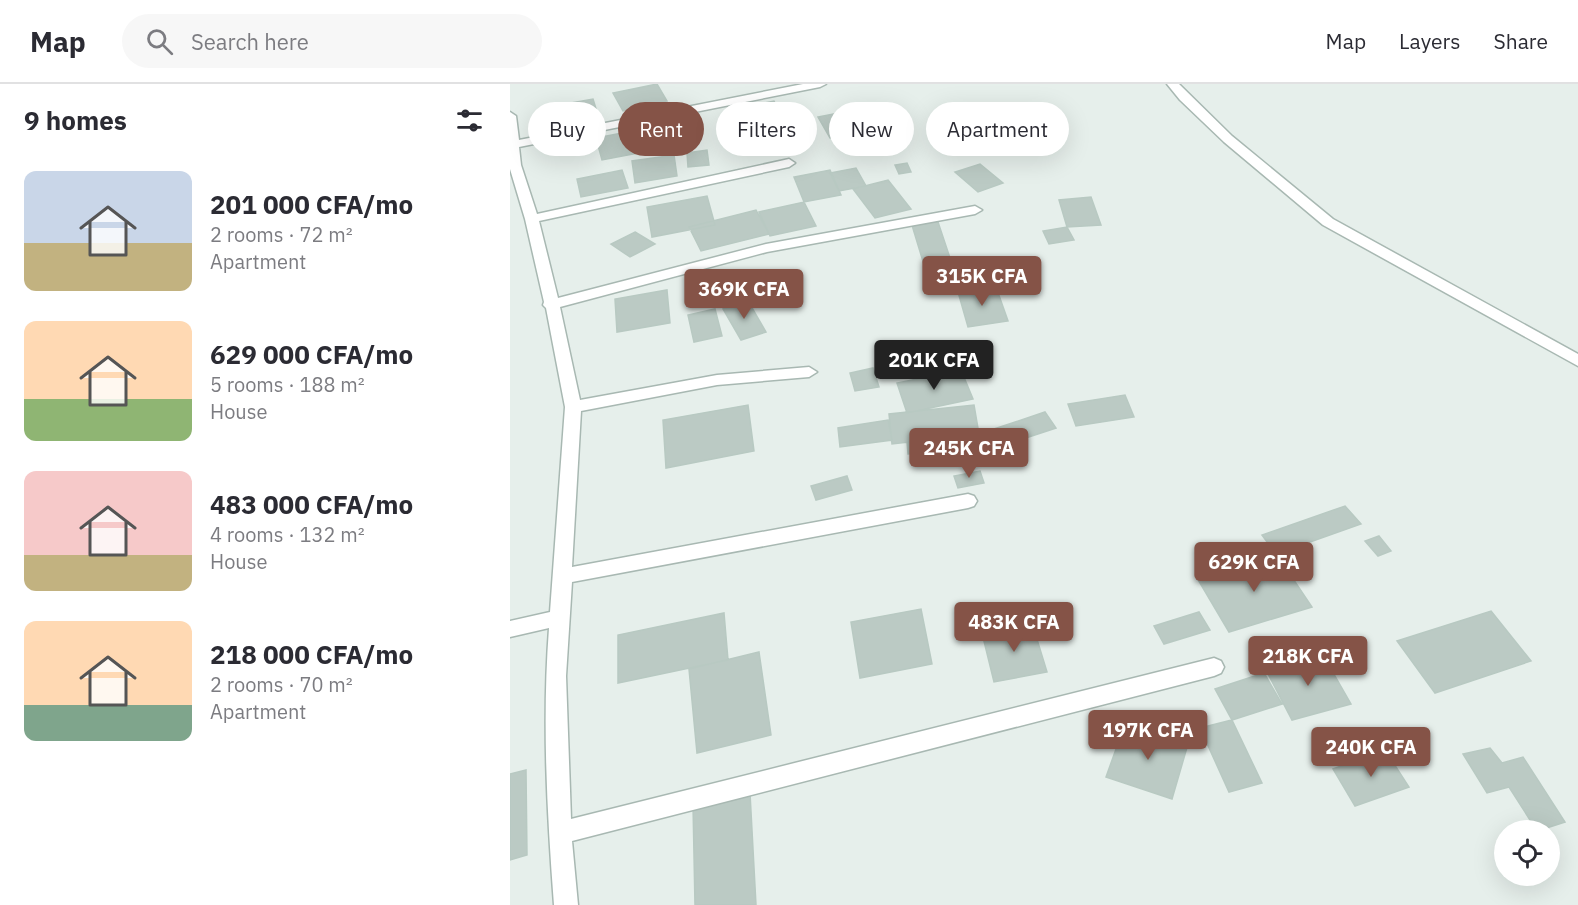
<!DOCTYPE html>
<meta charset="utf-8">
<style>
body{margin:0;font-family:"IBM Plex Sans",sans-serif;background:#f7f7f7;color:#2b2b33;height:100vh;display:flex;flex-direction:column;font-size:22px;white-space:nowrap}
*{box-sizing:border-box;margin:0}
p{font-size:20px;color:#7c7c81}
.icon{flex:none;width:33px;height:33px;fill:none;stroke:currentColor;stroke-width:2;stroke-linecap:round;stroke-linejoin:round}
.map{position:relative;flex:1;overflow:hidden}
.panel{display:flex;flex-direction:column;background:#fff;width:510px}
.panel>*{flex:none}
.banner{position:absolute;left:18px;top:18px;width:570px;height:54px;display:flex;gap:12px}
.buttons{position:absolute;left:984px;top:736px;display:grid;gap:12px}
.buttons a{display:grid;place-items:center;width:66px;height:66px;border-radius:50%;background:#fff;box-shadow:0 6px 24px #0002;font-size:30px}
.price{position:absolute;translate:-50% -51px;padding:0 14px;border-radius:6px;background:#855347;color:#fff;font-size:20px;line-height:39px;filter:drop-shadow(0 2px 3px #0008)}
.price::after{content:'';position:absolute;left:50%;top:36px;width:18px;height:14px;margin-left:-9px;background:inherit;clip-path:polygon(0 0,100% 0,50% 100%)}
.price.active{background:#222;color:#fff}
ul{padding:0;list-style:none}
li{display:flex;align-items:center;gap:18px;height:150px;padding:0 24px}
li span{display:grid;place-items:center;flex:none;width:168px;height:120px;border-radius:12px;color:#555}
li>.icon{margin-inline-start:auto}
span .icon{width:72px;height:72px;fill:#fffc;stroke-width:1}
li b{font-size:26px}
h2{display:flex;justify-content:space-between;align-items:center;height:72px;padding:0 24px;font-size:26px}
.chip{padding:0 21px;border-radius:27px;background:#fff;box-shadow:0 6px 24px #0002;font-size:21px;line-height:54px}
.chip.active{background:#855347;color:#fff}
header{display:flex;align-items:center;gap:36px;box-sizing:border-box;height:84px;padding:0 30px;background:#fff;border-bottom:2px solid #e1e1e2}
header strong{font-size:28px}
nav{display:flex;gap:33px;margin-inline-start:auto;font-size:21px}
.search{width:420px;height:54px;background:#f7f7f7;display:flex;align-items:center;gap:15px;box-sizing:border-box;padding:0 21px;border-radius:33px;color:#7c7c81;font-size:22px}
main{display:flex;flex:1;min-height:0}
.map>svg:first-child{display:block}
.building{fill:#bbcac4;stroke:#b8c9c2;stroke-width:1.5}
.lines{fill:none;stroke-linecap:round;stroke-linejoin:round}
.street-casing{stroke:#a8b8b2;stroke-width:3}
.street{fill:#fff;fill-rule:evenodd}
</style>
<header>
<strong>Map</strong>
<div class="search"><svg class="icon" aria-label="search" viewBox="0 0 24 24"><circle cx="10" cy="10" r="6"/><path d="M15 15l6 6"/></svg>Search here</div>
<nav><a>Map</a><a>Layers</a><a>Share</a></nav>
</header>
<main>
<section class="panel">
<h2>9 homes<svg class="icon" aria-label="filters" viewBox="0 0 24 24"><path d="M4 7h16M4 17h16"/><circle cx="9" cy="7" r="2"/><circle cx="15" cy="17" r="2"/></svg></h2>
<ul>
<li><span style="background:linear-gradient(#c9d6e8 60%,#c2b280 0)"><svg class="icon" aria-label="home" viewBox="0 0 24 24"><path d="M3 11l9-7 9 7M6 9v11h12V9"/></svg></span><div><b>201 000 CFA/mo</b><p>2 rooms · 72 m²</p><p>Apartment</p></div></li>
<li><span style="background:linear-gradient(#ffd9b3 65%,#8fb573 0)"><svg class="icon" aria-label="home" viewBox="0 0 24 24"><path d="M3 11l9-7 9 7M6 9v11h12V9"/></svg></span><div><b>629 000 CFA/mo</b><p>5 rooms · 188 m²</p><p>House</p></div></li>
<li><span style="background:linear-gradient(#f6c9c9 70%,#c2b280 0)"><svg class="icon" aria-label="home" viewBox="0 0 24 24"><path d="M3 11l9-7 9 7M6 9v11h12V9"/></svg></span><div><b>483 000 CFA/mo</b><p>4 rooms · 132 m²</p><p>House</p></div></li>
<li><span style="background:linear-gradient(#ffd9b3 70%,#7fa58c 0)"><svg class="icon" aria-label="home" viewBox="0 0 24 24"><path d="M3 11l9-7 9 7M6 9v11h12V9"/></svg></span><div><b>218 000 CFA/mo</b><p>2 rooms · 70 m²</p><p>Apartment</p></div></li>
</ul>
</section>
<div class="map">
<svg width="1068" height="821" viewBox="0 0 1068 821">
<rect width="100%" height="100%" fill="#e6efeb"/>
<path class="building" d="M147 0 157 17 113 27 103 9Z
M83 15 91 41 38 51 32 24Z
M264 17 275 39 259 42 249 20Z
M364 22 377 42 320 54 308 33Z
M256 34 260 46 218 52 215 40Z
M283 35 292 43 256 53 248 45Z
M147 42 155 64 92 76 86 54Z
M197 66 199 81 178 83 177 69Z
M164 71 167 92 125 99 122 77Z
M397 79 401 88 389 90 385 81Z
M470 80 493 99 468 108 445 88Z
M346 84 356 102 329 107 320 89Z
M112 86 118 104 71 113 67 95Z
M320 86 331 111 294 118 284 93Z
M378 96 401 125 365 134 343 105Z
M197 112 205 141 142 153 137 123Z
M581 113 591 141 557 143 549 116Z
M294 118 306 142 260 152 249 128Z
M246 126 259 150 191 167 179 143Z
M427 135 442 180 415 184 401 138Z
M557 143 564 156 539 160 533 147Z
M125 148 145 160 120 173 101 160Z
M474 173 486 203 452 208 441 178Z
M436 180 444 199 422 202 415 184Z
M486 203 498 237 458 243 448 208Z
M157 206 160 239 107 248 105 215Z
M238 217 256 248 231 256 213 225Z
M205 225 212 252 184 258 178 231Z
M363 284 369 303 345 307 340 289Z
M451 286 463 315 397 329 387 299Z
M615 311 624 333 566 342 558 320Z
M238 321 244 367 156 384 153 336Z
M464 321 469 350 382 360 379 330Z
M535 328 546 344 480 366 469 350Z
M378 336 382 356 330 363 328 344Z
M446 354 448 365 398 370 397 358Z
M470 387 474 399 448 404 444 392Z
M337 392 342 406 306 416 301 402Z
M835 422 851 440 766 470 752 451Z
M869 452 881 467 868 472 855 457Z
M767 471 802 523 719 548 687 494Z
M411 525 422 580 350 594 341 538Z
M981 527 1021 577 925 609 887 557Z
M689 528 700 546 654 560 644 542Z
M214 529 218 576 108 599V551Z
M522 539 537 588 484 598 472 549Z
M249 568 261 651 187 669 179 585Z
M813 571 841 620 782 636 756 586Z
M754 589 772 620 722 636 705 605Z
M722 636 752 699 719 708 690 644Z
M615 640 678 660 662 715 596 693Z
M980 664 992 679 1013 673 1055 738 1027 747 999 703 977 709 953 670Z
M875 666 899 703 845 722 823 685Z
M16 686 17 771 0 776V690Z
M240 709 246 821H185L183 721Z"/>
<g class="lines">
<defs>
<path id="street" d="M293 0H316L310 3 9 63 11 81 27 130 279 75 285 79 279 83 29 137 48 214 256 160 465 122 472 126 465 130 257 168 50 223 70 316 207 291 299 283 307 288 299 293 207 301 71 327 62 483 458 410 464 412 467 417 464 422 458 424 62 498 56 592 61 735 704 574 711 577 714 583 711 589 704 592 62 757 68 821H44C37 729 32 636 39 544L0 553V537L40 528 55 323 36 224 33 221 34 218 15 135 0 85V28L6 32 9 56Z
M657 0H669L722 52 823 135 1068 270V282L813 141 714 58 670 16Z"/>
</defs>
<use href="#street" class="street-casing"/>
<use href="#street" class="street"/>
</g>
</svg>
<div class="buttons">
<a><svg class="icon" aria-label="locate" viewBox="0 0 24 24"><circle cx="12" cy="12" r="6"/><path d="M12 2v4M12 18v4M2 12h4M18 12h4"/></svg></a>
</div>
<b class="price" style="left:472px;top:223px">315K CFA</b>
<b class="price" style="left:234px;top:236px">369K CFA</b>
<b class="price active" style="left:424px;top:307px">201K CFA</b>
<b class="price" style="left:459px;top:395px">245K CFA</b>
<b class="price" style="left:744px;top:509px">629K CFA</b>
<b class="price" style="left:504px;top:569px">483K CFA</b>
<b class="price" style="left:798px;top:603px">218K CFA</b>
<b class="price" style="left:638px;top:677px">197K CFA</b>
<b class="price" style="left:861px;top:694px">240K CFA</b>
<div class="banner">
<a class="chip">Buy</a>
<a class="chip active">Rent</a>
<a class="chip">Filters</a>
<a class="chip">New</a>
<a class="chip">Apartment</a>
</div>
</div>
</main>
